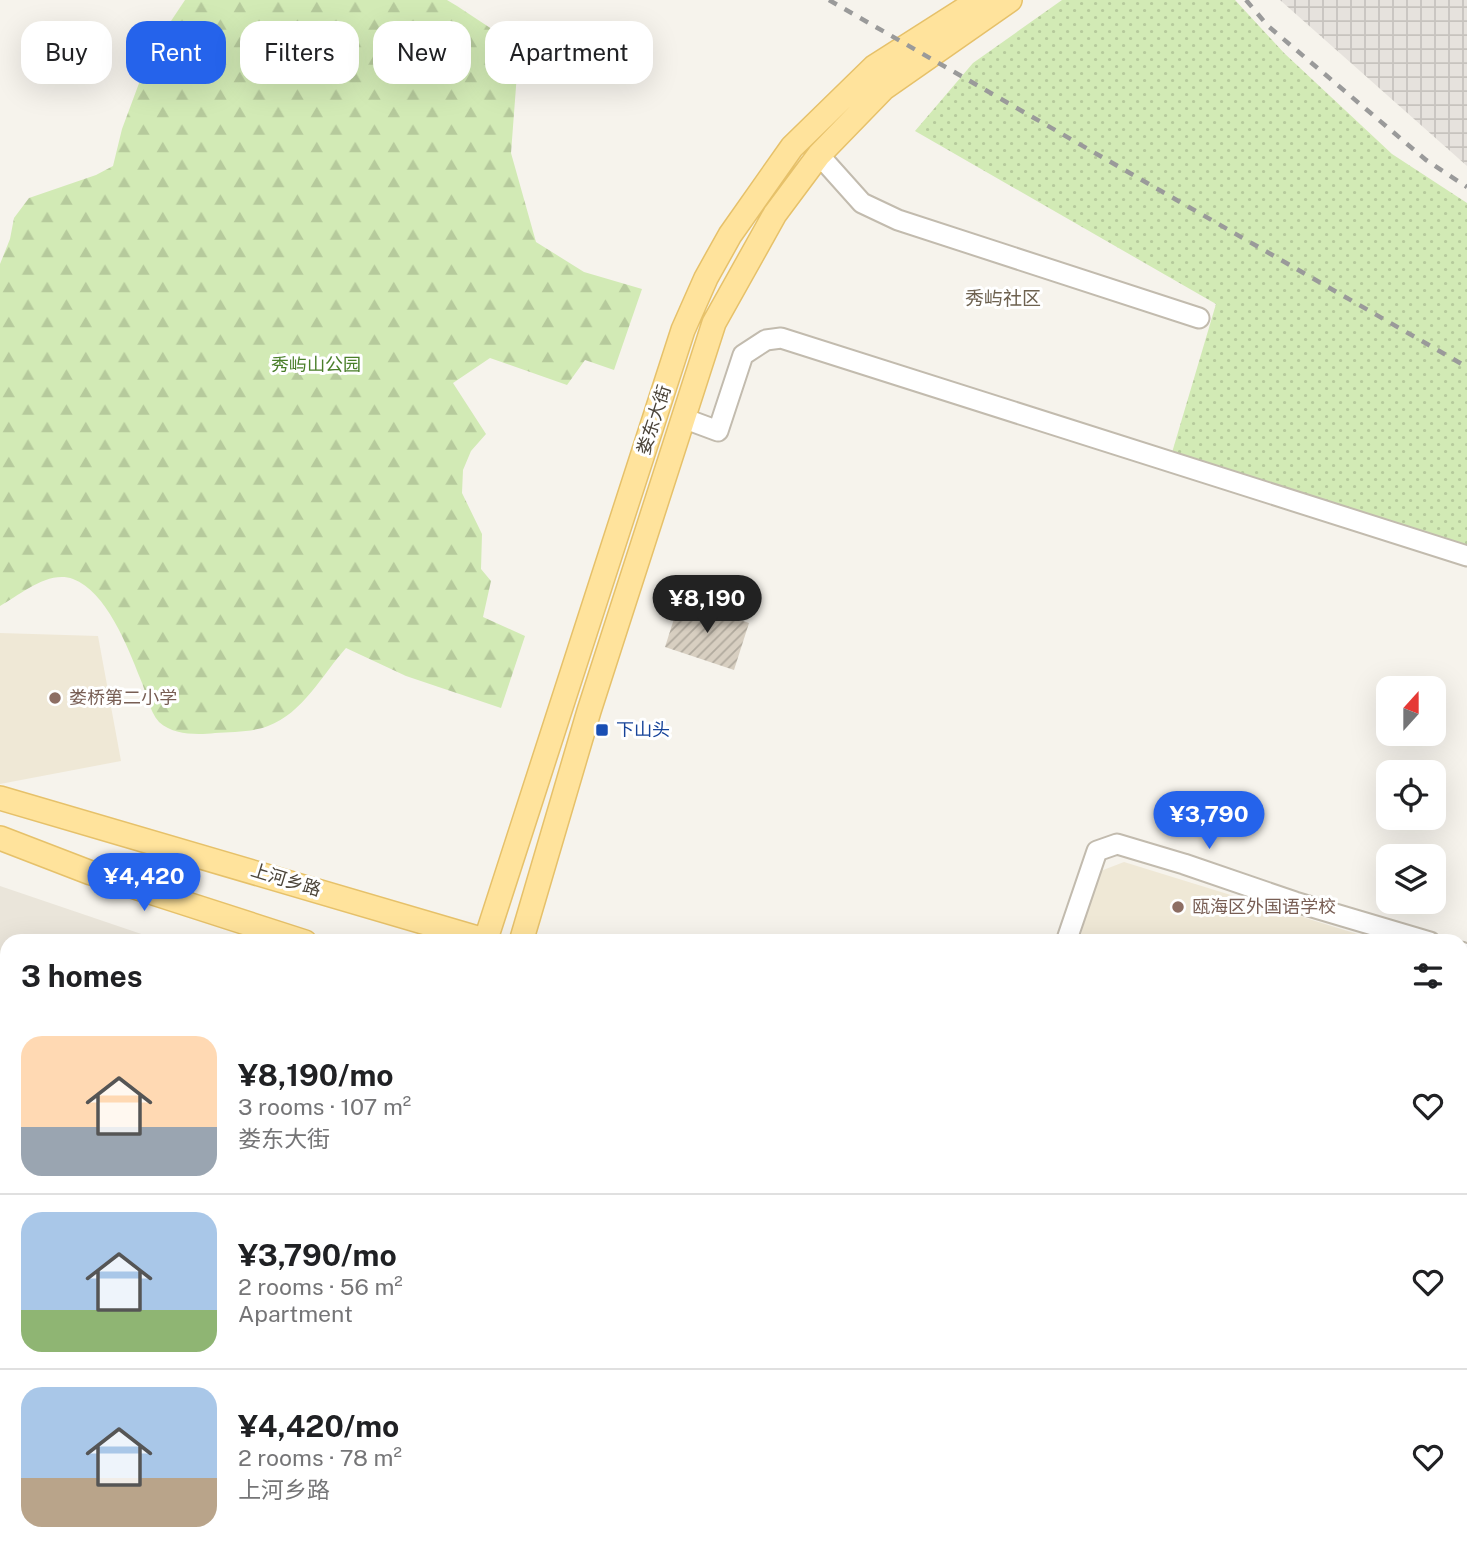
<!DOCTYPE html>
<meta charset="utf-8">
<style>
body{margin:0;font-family:"Public Sans","Noto Sans SC",sans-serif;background:#f2f2f2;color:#202124;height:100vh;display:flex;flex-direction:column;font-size:26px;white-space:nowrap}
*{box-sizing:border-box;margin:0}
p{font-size:23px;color:#757577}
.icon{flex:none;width:38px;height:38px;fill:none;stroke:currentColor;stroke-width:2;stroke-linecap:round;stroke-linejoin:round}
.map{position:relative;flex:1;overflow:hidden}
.panel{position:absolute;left:0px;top:934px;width:1468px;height:625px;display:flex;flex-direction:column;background:#fff;border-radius:21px 21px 0 0;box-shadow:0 7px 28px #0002}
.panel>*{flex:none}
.top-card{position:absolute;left:21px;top:21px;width:700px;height:63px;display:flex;gap:14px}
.needle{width:46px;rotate:21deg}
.buttons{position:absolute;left:1376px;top:676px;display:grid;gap:14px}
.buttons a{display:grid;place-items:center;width:70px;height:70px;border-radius:14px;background:#fff;box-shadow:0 7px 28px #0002;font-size:35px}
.price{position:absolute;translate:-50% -60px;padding:0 16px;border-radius:24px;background:#2563eb;color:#fff;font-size:23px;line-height:46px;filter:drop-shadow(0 2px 4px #0008)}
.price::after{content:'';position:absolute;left:50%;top:42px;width:21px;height:16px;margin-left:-10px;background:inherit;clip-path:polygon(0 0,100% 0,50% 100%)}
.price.selected{background:#222;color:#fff}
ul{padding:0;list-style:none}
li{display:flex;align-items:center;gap:21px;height:175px;padding:0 21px}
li+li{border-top:2px solid #e0e0e0}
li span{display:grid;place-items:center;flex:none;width:196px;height:140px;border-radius:21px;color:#555}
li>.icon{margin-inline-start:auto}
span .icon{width:84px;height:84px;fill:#fffc;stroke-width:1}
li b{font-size:30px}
h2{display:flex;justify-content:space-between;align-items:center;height:84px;padding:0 21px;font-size:30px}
.chip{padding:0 24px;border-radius:21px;background:#fff;box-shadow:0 7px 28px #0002;font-size:24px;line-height:63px}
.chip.selected{background:#2563eb;color:#fff}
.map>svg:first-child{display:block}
.residential{fill:#eae5da}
.industrial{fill:url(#industrial-grid)}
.education{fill:#efe8d6}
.grass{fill:url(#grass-dots)}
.forest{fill:url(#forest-firs)}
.building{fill:url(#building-hatch)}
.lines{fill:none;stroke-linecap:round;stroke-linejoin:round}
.minor-casing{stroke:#c2bbae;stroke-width:23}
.major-casing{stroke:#e6c16a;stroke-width:26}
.path{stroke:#c4b79f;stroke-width:2.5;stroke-dasharray:3.5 3.5;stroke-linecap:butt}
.minor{stroke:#fff;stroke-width:19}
.major{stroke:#ffe39c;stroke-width:23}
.rail{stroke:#9a9a9a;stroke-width:4.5;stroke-dasharray:9 9;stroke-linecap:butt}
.education-dot{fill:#8d6e63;stroke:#fff;stroke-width:2.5}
.transit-dot{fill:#1a4fb4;stroke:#fff;stroke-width:2.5}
.labels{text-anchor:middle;stroke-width:6;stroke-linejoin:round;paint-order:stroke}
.park-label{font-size:18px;fill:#4a7f2a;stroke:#fff}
.street-label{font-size:18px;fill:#4b4439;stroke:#fff}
.education-label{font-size:18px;fill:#785e54;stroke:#fff;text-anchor:start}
.transit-label{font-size:18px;fill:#164399;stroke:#fff;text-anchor:start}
.neighbourhood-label{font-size:19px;fill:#6e6250;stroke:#fff}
</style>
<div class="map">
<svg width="1467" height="1559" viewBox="0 0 1467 1559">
<defs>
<pattern id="industrial-grid" width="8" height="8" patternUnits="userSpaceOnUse" patternTransform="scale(1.75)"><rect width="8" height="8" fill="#e6e2dd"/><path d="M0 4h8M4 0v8" fill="none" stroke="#c7c3be"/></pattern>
<pattern id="grass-dots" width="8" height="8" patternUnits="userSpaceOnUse" patternTransform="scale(1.75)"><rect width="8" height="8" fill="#d2eab5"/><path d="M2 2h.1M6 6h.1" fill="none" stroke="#b6ca9c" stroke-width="1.8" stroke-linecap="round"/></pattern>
<pattern id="forest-firs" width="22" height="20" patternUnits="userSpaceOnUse" patternTransform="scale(1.75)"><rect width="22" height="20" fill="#d2eab5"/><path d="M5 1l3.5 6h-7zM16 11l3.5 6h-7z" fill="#b6ca9c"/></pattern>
<pattern id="building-hatch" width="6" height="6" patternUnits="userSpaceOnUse" patternTransform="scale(1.75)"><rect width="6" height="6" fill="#d8cfc1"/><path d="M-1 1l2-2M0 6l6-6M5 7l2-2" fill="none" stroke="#b1aa9e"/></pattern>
</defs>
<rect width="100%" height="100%" fill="#f6f3ec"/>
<path class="residential" d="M0 886 162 941 7 942V1552H247L245 1559H0V1214L6 1182 0 1171Z
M1461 1344 1467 1346V1559H375L377 1552H1461Z"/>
<path class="industrial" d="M1280 0H1467V166Z"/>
<path class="education" d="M0 633 98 636 121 761 0 784Z
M1124 862 1380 941 1079 942 1098 872Z
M1461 967 1467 968V1220L1461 1218Z"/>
<path class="grass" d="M1062 0H1235L1284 53 1392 154 1467 203V551L1171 456 1216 304 915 131 973 63Z"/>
<path class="forest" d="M185 0H447L457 6 519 47 511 153 536 242 584 272 642 289 614 370 585 360 567 385 490 358 453 383 486 434 471 451 463 470 462 493 482 534 481 569 491 581 483 617 525 636 501 708 406 676 346 648C322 675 303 713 268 726 253 732 231 732 215 733 197 735 173 735 159 722 149 711 146 691 140 678 128 647 106 591 73 579 48 570 20 595 0 606V264L10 239 14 218 29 198 96 175 113 166 122 129 151 51Z"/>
<path class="building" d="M680 600 749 623 734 670 665 647Z"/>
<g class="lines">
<defs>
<path id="minor" d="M819 155 862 203 898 220 1199 318
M683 418 718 431 743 355 766 340 781 338 1467 556
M1066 942 1097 851 1117 844 1184 864 1295 902 1430 942
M1461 952 1467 954
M1461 1341 1467 1324
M1461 1486 1467 1490
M0 1513 7 1515
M124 1552 145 1559
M574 1552 584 1559
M1250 1552 1274 1555
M1325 1552 1333 1559
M627 1559V1552
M801 1559V1552
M1003 1559 1007 1552
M1176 1559 1178 1552"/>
<path id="major" d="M0 798 491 942
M0 838 91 873 305 942
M485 942 683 330 706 278 730 235 792 147 874 67 979 0
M521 942 589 711 714 323 775 214 819 155 884 88 1010 0
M1461 1248 1467 1250
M1461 1305 1467 1307
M293 1559 295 1552
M327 1559 329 1552"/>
</defs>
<use href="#minor" class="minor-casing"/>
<use href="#major" class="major-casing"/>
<path class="path" d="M1461 1507 1467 1515
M654 1552 657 1559
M734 1559 738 1552
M893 1559H901
M924 1559 927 1552
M1387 1559 1392 1552
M1463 1559 1462 1549 1467 1537"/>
<use href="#minor" class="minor"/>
<use href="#major" class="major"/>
<path class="rail" d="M829 0 1467 367
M1246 0 1268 26 1426 160 1467 187"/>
</g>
<g class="education-dot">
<circle cx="55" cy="698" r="7"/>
<circle cx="1178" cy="907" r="7"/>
</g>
<rect class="transit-dot" x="595" y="723" width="14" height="14" rx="3.5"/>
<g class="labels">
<g class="park-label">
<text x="316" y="371">秀屿山公园</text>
</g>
<g class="street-label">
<text transform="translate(654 420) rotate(-72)" y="6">娄东大街</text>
<text transform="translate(286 880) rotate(17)" y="6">上河乡路</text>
</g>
<g class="education-label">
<text x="69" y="704">娄桥第二小学</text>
<text x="1192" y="913">瓯海区外国语学校</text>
</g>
<g class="transit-label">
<text x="616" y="736">下山头</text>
</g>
<g class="neighbourhood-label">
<text x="1003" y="305">秀屿社区</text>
</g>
</g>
</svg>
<div class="buttons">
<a><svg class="needle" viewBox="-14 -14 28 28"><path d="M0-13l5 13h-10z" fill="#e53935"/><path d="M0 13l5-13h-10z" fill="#757577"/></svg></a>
<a><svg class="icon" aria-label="locate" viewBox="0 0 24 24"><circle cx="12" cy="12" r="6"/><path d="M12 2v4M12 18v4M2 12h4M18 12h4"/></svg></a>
<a><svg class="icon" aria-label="layers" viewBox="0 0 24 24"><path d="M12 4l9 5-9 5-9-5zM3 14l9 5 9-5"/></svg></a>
</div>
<b class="price selected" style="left:707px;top:635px">¥8,190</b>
<b class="price" style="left:1209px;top:851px">¥3,790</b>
<b class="price" style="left:144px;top:913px">¥4,420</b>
<div class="top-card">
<a class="chip">Buy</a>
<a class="chip selected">Rent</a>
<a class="chip">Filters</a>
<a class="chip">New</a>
<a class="chip">Apartment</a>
</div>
<section class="panel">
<h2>3 homes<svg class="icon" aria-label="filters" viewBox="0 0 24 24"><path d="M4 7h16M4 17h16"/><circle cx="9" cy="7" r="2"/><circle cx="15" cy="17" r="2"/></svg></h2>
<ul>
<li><span style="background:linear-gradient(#ffd9b3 65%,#9aa5b1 0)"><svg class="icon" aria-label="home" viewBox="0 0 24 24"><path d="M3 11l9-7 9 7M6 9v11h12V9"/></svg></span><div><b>¥8,190/mo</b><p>3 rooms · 107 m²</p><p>娄东大街</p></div><svg class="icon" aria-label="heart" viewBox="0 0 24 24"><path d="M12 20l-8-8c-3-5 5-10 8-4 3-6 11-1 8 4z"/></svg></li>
<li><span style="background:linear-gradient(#a9c7e8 70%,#8fb573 0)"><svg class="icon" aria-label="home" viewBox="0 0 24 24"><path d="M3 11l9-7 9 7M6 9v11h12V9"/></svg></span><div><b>¥3,790/mo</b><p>2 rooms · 56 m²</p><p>Apartment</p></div><svg class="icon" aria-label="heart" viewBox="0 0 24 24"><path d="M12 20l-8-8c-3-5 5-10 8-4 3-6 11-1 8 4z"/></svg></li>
<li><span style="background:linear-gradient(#a9c7e8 65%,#b9a48a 0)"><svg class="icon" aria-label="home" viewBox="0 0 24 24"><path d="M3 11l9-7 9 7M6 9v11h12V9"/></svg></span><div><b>¥4,420/mo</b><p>2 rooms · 78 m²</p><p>上河乡路</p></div><svg class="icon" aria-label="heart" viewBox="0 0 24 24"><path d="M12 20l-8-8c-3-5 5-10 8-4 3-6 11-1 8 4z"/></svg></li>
</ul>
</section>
</div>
